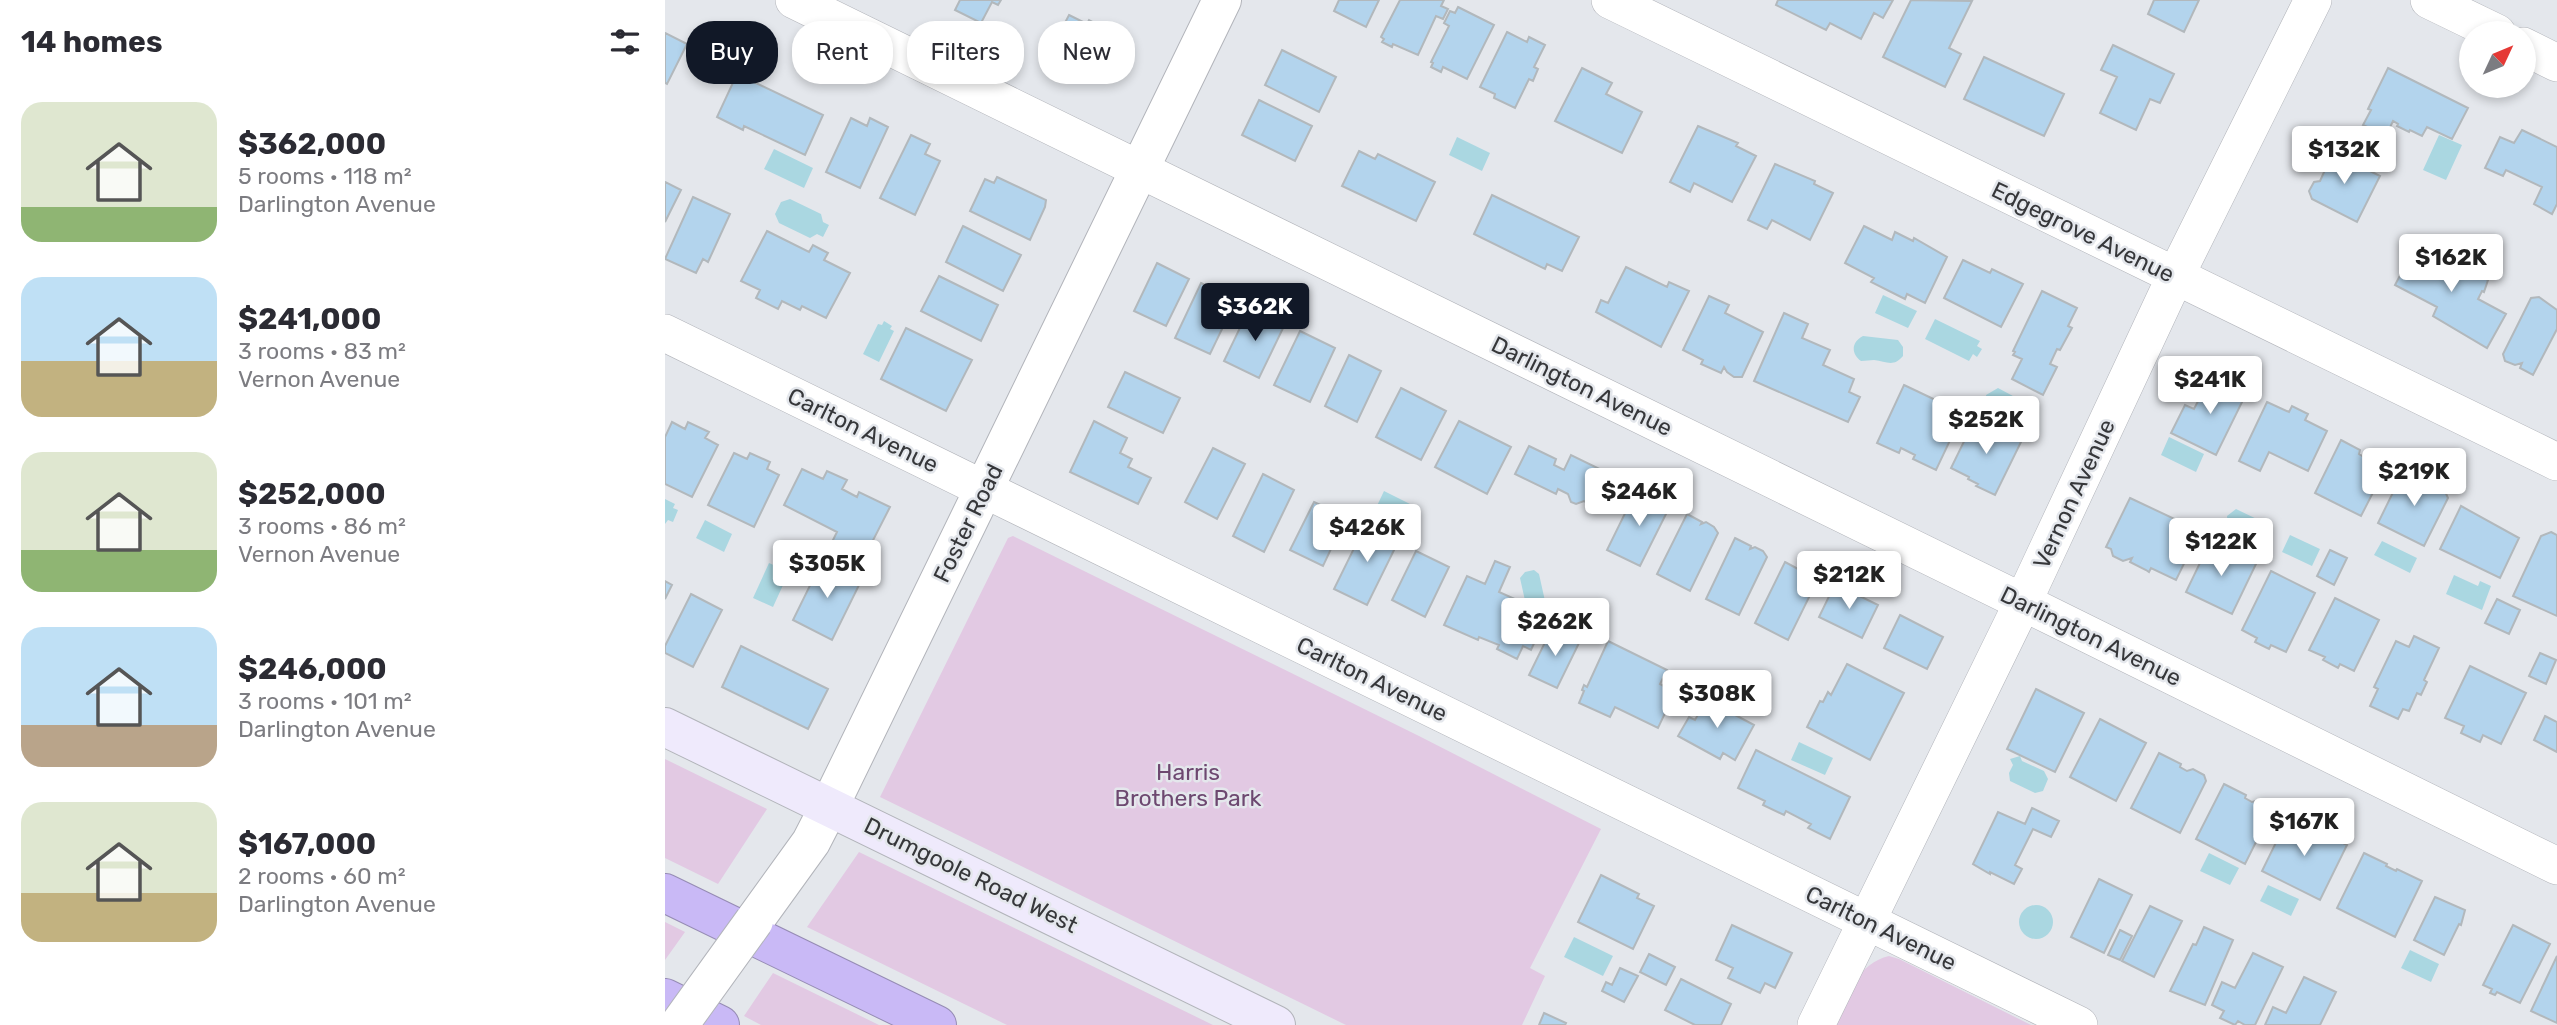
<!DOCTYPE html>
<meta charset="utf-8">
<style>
body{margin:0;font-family:Rubik,sans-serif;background:#f2f2f3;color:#2b2b33;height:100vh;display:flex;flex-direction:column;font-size:26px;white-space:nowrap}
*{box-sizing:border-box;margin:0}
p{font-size:23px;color:#7c7c81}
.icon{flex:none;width:38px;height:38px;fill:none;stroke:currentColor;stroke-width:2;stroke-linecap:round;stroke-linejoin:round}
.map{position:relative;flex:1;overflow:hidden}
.side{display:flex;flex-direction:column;background:#fff;width:665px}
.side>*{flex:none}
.top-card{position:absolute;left:21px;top:21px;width:665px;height:63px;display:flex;gap:14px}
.needle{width:46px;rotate:46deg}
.controls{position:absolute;left:1794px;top:21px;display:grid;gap:14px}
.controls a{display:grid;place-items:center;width:77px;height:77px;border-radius:50%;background:#fff;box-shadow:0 4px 10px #0003;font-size:35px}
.price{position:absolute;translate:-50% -60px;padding:0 16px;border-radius:7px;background:#fff;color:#222;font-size:23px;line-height:46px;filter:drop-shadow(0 2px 4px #0008)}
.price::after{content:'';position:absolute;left:50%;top:42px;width:21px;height:16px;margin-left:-10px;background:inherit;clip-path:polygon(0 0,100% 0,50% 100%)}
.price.selected{background:#111827;color:#fff}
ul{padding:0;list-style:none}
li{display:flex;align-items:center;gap:21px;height:175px;padding:0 21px}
li span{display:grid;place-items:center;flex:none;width:196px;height:140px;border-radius:21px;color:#555}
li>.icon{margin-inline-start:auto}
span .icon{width:84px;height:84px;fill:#fffc;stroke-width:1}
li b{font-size:30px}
h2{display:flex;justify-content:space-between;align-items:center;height:84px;padding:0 21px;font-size:30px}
.tag{padding:0 24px;border-radius:28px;background:#fff;box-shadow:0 4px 10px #0003;font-size:24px;line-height:63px}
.tag.selected{background:#111827;color:#fff}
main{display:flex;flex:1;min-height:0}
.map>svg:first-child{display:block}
.green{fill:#e2c9e3}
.water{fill:#aad7e1}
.building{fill:#b3d4ed;stroke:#b2b8bc;stroke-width:2}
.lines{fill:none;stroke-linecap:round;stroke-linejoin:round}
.minor-casing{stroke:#b2b4ba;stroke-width:38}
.tertiary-casing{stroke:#b2b4ba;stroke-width:40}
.secondary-casing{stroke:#b2b4ba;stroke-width:40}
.motorway-casing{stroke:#968cb4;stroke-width:40}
.minor{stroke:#fff;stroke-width:37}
.tertiary{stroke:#fff;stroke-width:38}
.secondary{stroke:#efeafc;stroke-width:38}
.motorway{stroke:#c9b9f6;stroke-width:38}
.tertiary-bridge-casing{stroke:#b2b4ba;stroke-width:40;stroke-linecap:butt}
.tertiary-bridge{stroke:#fff;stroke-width:38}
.labels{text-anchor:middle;stroke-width:5;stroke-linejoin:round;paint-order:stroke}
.street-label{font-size:23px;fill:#36373a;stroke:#e4e7ec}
.park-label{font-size:23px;fill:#6d4870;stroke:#e4e7ec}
</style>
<main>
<section class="side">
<h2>14 homes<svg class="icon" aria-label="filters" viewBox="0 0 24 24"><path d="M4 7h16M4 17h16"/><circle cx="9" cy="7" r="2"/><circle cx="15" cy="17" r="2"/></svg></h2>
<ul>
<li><span style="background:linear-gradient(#dfe7d0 75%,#8fb573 0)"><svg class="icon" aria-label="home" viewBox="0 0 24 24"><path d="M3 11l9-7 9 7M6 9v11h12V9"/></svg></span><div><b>$362,000</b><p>5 rooms · 118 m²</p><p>Darlington Avenue</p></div></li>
<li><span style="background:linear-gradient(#bfe0f5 60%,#c2b280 0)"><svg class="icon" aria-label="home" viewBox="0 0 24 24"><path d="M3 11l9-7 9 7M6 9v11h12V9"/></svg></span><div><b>$241,000</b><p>3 rooms · 83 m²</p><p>Vernon Avenue</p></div></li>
<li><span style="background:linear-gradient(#dfe7d0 70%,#8fb573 0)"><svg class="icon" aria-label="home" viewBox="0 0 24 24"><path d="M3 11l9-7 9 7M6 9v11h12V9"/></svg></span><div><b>$252,000</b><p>3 rooms · 86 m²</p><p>Vernon Avenue</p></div></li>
<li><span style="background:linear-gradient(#bfe0f5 70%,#b9a48a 0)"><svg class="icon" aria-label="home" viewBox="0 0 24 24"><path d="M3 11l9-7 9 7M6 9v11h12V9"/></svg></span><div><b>$246,000</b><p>3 rooms · 101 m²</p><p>Darlington Avenue</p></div></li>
<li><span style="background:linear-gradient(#dfe7d0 65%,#c2b280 0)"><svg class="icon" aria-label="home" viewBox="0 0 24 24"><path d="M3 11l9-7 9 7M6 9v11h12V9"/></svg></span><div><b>$167,000</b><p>2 rooms · 60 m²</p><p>Darlington Avenue</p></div></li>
</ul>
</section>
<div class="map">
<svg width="1892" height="1025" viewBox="0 0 1892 1025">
<rect width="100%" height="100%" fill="#e4e7ec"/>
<path class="green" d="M348 536 754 736 936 829 865 968 880 976 857 1025H681L215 797 343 538Z
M0 759 102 809 53 884 0 858Z
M194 852 548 1025H342L142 927Z
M0 922 20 932 0 960Z
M1224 956 1234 959 1366 1025H1167C1181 998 1191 964 1224 956Z
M108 973 214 1025H96L79 1016Z"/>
<path class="water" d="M1774 135 1797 145 1781 180 1758 170Z
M792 137 825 153 817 171 784 155Z
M109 149 148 168 139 188 99 169Z
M125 199 156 214 158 222 164 225 158 237 152 234 145 238 114 223 110 214 116 202Z
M1218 295 1252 311 1243 328 1210 313Z
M1270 319 1315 341 1312 346 1317 349 1312 357 1308 354 1304 361 1260 339Z
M219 321 227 326 225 329 229 331 214 362 198 354 213 324 217 325Z
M1198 336 1233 340 1238 347V356C1228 368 1221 361 1209 360 1205 360 1201 361 1196 361 1186 354 1186 342 1198 336Z
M1333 388 1361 403 1351 422 1323 407 1321 395Z
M1504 437 1539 454 1531 472 1496 455Z
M719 491 747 505 738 524 710 510Z
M0 499 10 504 8 508 13 510 8 522 3 520 0 524Z
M1571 509 1600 523 1601 534 1592 539 1563 526 1562 516Z
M40 520 67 534 59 552 31 538Z
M1625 535 1655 549 1647 566 1617 552Z
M1717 541 1752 558 1745 573 1709 555Z
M104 563 124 572 108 607 88 598Z
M869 570 874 574 880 601 875 607 867 609 861 605 855 578 860 572Z
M1789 575 1813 586 1815 581 1826 586 1817 610 1781 594Z
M1134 742 1168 758 1160 775 1126 760Z
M1355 756 1357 761 1379 771 1383 779 1378 791 1370 793 1345 781 1344 773 1348 765 1345 759Z
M1544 853 1574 868 1565 885 1535 871Z
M1603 885 1634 899 1626 916 1595 901Z
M1354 922a17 17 0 1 1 34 0a17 17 0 1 1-34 0Z
M909 937 948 956 938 976 899 957Z
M1745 950 1774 964 1766 982 1736 968Z"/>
<path class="building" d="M295 0H336L333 5 327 2 316 23 290 10Z
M674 0H714L701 27 669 11Z
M735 0H779L776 6 783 9 778 19 771 16 753 55 728 44 727 47 717 42 719 39 716 37Z
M1113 0H1228L1218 18 1209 13 1196 39 1165 23 1161 30 1111 5Z
M1246 0 1307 1 1284 48 1296 54 1280 87 1218 57Z
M1489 0H1534L1519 32 1483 14Z
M793 7 829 25 802 79 778 67 776 72 766 67 768 63 766 62 784 26 779 23 785 11 790 13Z
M404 15 422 24 424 20 462 40 447 69 441 66 437 74 416 63 420 55 391 40Z
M842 32 862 42 864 37 880 45 869 67 873 69 868 81 864 79 850 108 829 98 830 94 815 87Z
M0 33 22 44 2 84 0 83Z
M1448 45 1509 74 1495 103 1485 99 1471 130 1435 113 1452 77 1436 70Z
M617 50 671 77 654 112 600 85Z
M1319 57 1399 94 1379 136 1299 99Z
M917 68 947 83 941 94 977 112 957 153 890 121Z
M1723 68 1803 108 1787 139 1762 127 1757 136 1745 130 1744 132 1732 126 1733 124 1728 121 1721 136 1698 125 1706 110 1703 109Z
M72 74 158 115 140 155 79 126 78 130 52 117Z
M594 100 647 126 630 161 577 135Z
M186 118 202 126 205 118 223 127 195 188 161 172Z
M1033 126 1073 143 1071 146 1091 156 1067 202 1029 183 1025 192 1005 182Z
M1857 130 1892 147V204L1887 214 1869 204 1877 187 1841 170 1838 176 1820 168 1835 137 1849 143Z
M246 135 265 144 260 154 275 161 250 215 215 198Z
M1663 150 1715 176 1692 222 1647 199 1644 191 1649 182 1655 181 1660 170 1655 168Z
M694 151 710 159 713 154 770 182 751 221 677 186Z
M1110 164 1150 181 1149 184 1168 193 1145 240 1107 220 1102 229 1083 220Z
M332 177 381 200 380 207 365 240 305 211 320 179 329 183Z
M0 182 16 190 0 222Z
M827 195 914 237 897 271 882 264 880 269 809 234Z
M28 197 65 214 43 262 38 259 31 273 0 259Z
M298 226 356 255 338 291 281 262Z
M1199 226 1227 240 1230 232 1248 241 1249 238 1282 257 1260 303 1242 294 1240 299 1206 282 1209 278 1180 263Z
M102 231 144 252 148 245 163 253 159 260 185 273 161 318 137 306 135 310 117 301 113 309 91 298 95 290 76 281Z
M1752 243 1823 280 1819 292 1817 291 1813 299 1841 314 1822 348 1768 316 1772 307 1730 285Z
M1298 260 1325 273 1327 269 1358 284 1336 327 1279 298Z
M492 263 524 279 501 326 469 311Z
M961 267 1002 287 1004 282 1024 291 996 347 931 312 936 300 943 303Z
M274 276 333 305 316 341 256 311Z
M536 283 571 300 545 354 510 338Z
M1377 291 1412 308 1403 326 1407 328 1395 350 1392 349 1385 364 1392 367 1378 395 1347 379 1357 359 1348 355 1350 352 1348 351Z
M1044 296 1064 305 1060 313 1098 332 1077 377H1069L1062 372 1059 367 1056 373 1036 364 1038 360 1018 350Z
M1874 297 1892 310V329L1868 375 1855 368 1857 363 1850 365 1840 361 1838 354 1866 298Z
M585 307 620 324 594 378 559 361Z
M1119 313 1143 324 1137 338 1165 350 1158 365 1189 379 1184 392 1195 397 1183 422 1089 381Z
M241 328 307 360 281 411 216 379Z
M635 331 670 348 645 402 609 385Z
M684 355 716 371 692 422 660 406Z
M460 372 515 398 498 433 443 407Z
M1546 376 1581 394 1551 455 1506 433 1520 405 1529 409Z
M1239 385 1298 413 1271 470 1248 459 1250 455 1236 448 1234 453 1212 443Z
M736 388 781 411 756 460 711 437Z
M1602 402 1624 412 1627 406 1643 414 1640 420 1662 431 1643 471 1604 452 1595 471 1574 461Z
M1310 419 1356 442 1330 495 1311 486 1313 484 1303 479 1304 477 1286 468Z
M429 421 462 438 455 453 467 459 463 467 486 478 473 504 405 472Z
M794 421 846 447 822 494 770 467Z
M7 422 20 429 23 422 44 432 40 438 53 445 27 497 0 484V437Z
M1676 440 1695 450 1694 454 1701 458 1707 455 1716 459 1720 469 1696 516 1650 493Z
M864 446 891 459 889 465 899 470 906 455 953 478 936 510 919 501 911 504 906 502 903 494 893 489 891 494 850 474Z
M548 448 580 464 552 519 520 502Z
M69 453 82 459 85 453 105 462 102 469 114 475 89 527 43 505Z
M137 469 158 479 162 471 182 480 177 489 192 497 194 492 225 507 199 558 167 542 172 532 119 505Z
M1739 470 1758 480 1756 484 1764 487 1770 485 1779 489 1783 498 1759 546 1713 523Z
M598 474 629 490 599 552 568 536Z
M972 489 987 497 986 499 991 497 1000 502 1004 508 975 566 942 550Z
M1465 498 1535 531 1511 580 1486 568 1484 572 1481 570 1465 562 1467 558 1458 561 1448 556 1446 549 1441 547Z
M649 502 681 517 658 566 625 550Z
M1796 506 1854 538 1835 578 1775 549Z
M1022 514 1037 522 1036 524 1041 522 1049 527 1053 533 1025 591 992 574Z
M701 524 734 540 702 605 669 589Z
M1886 532 1892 535V616L1848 596 1876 536Z
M1070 538 1086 546 1085 549 1090 547 1098 551 1102 557 1074 615 1041 599Z
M1545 542 1591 564 1567 614 1521 592Z
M1665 550 1682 558 1669 585 1652 576Z
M751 551 784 567 760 617 727 600Z
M158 559 197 579 167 640 128 620Z
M830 561 845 567 834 592 852 600 844 616 867 626 862 636 871 639 866 650 858 646 852 659 832 649 834 645 814 637 813 640 779 625 802 576 820 584Z
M1120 562 1135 570 1134 573 1139 571 1148 576 1152 581 1123 640 1090 623Z
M1606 571 1650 593 1621 652 1606 645 1604 649 1590 642 1592 638 1577 630Z
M0 581 7 585 0 599Z
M1170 584 1213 605 1197 638 1154 617Z
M26 594 57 610 28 667 0 653V646Z
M1670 598 1714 620 1689 671 1675 664 1673 668 1658 660 1660 657 1644 650Z
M1832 599 1855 610 1844 634 1820 623Z
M1235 615 1278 637 1262 669 1219 648Z
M887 628 915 641 892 688 864 675Z
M1749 636 1774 648 1759 680 1762 682 1756 695 1752 693 1744 711 1738 709 1733 719 1705 706 1713 689 1709 687 1731 641 1744 647Z
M943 641 1002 670 995 684 1010 692 993 728 950 707 945 717 914 703 919 691 917 690 919 685 922 687Z
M76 646 163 689 143 729 57 687Z
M1875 653 1891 660 1881 684 1864 676Z
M1182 664 1239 693 1205 760 1142 727 1155 701 1158 702 1163 692 1166 695Z
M1805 666 1861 693 1836 744 1818 735 1815 742 1796 733 1799 726 1780 718Z
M1371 689 1419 713 1390 772 1342 749Z
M1050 695 1059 699 1055 707 1089 725 1070 760 1058 753 1055 759 1013 736 1024 717 1030 720 1043 697Z
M1880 716 1892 722V752L1869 740Z
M1435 719 1481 743 1451 801 1405 777Z
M1091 750 1185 797 1165 839 1143 828 1146 824 1121 811 1119 815 1098 805 1100 801 1073 788Z
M1494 753 1516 764 1515 767 1522 771 1528 769 1539 775 1541 781 1515 833 1466 808Z
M1559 784 1581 795 1580 798 1587 802 1594 800 1604 806 1606 812 1580 864 1531 839Z
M1367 808 1394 821 1386 837 1368 829 1350 865 1357 869 1349 884 1325 872V874L1308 864 1333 812 1360 824Z
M1624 816 1656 835 1657 832 1682 845 1655 900 1597 871Z
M1699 853 1722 864 1721 866 1731 871 1732 869 1757 881 1730 937 1672 908Z
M936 875 974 894 972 898 989 906 968 949 913 922Z
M1434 879 1467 895 1439 953 1406 937Z
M1770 897 1800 910 1796 925 1794 924 1779 955 1749 940Z
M1485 906 1517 921 1489 977 1457 961Z
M1067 925 1127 953 1110 988 1100 983 1095 993 1063 978 1068 968 1051 960Z
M1848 925 1885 944 1855 1003 1832 992 1830 995 1825 993 1827 989 1818 985Z
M1539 927 1568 940 1540 1005 1505 991 1528 944 1531 945Z
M1455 930 1467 936 1455 960 1443 955Z
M1588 953 1618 967 1590 1025H1580L1573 1021 1570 1025 1555 1018 1559 1011 1547 1005 1557 982 1570 988Z
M984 954 1010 967 1001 985 975 972Z
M1892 956V1023L1866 1011Z
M955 968 973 976 959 1002 937 991 941 982 947 985Z
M1639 977 1671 992 1655 1025H1600L1608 1007 1621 1013Z
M1016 979 1066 1004 1056 1025H1030L1000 1010Z
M879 1013 901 1023 900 1025H874Z"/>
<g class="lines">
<defs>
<path id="minor" d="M129 0 1388 617 1892 866
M945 0 1892 462
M1764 0 1832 33
M1858 46 1892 63
M0 333 1414 1025
M1151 1025 1358 602 1510 277 1648 0"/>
<path id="tertiary" d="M89 921 146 842 164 807 557 0"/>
<path id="secondary" d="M0 727 611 1025"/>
<path id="motorway" d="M0 893 272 1025
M0 998 55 1025"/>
</defs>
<use href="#minor" class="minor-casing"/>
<use href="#tertiary" class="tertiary-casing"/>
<use href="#secondary" class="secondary-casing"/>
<use href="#motorway" class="motorway-casing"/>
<use href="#minor" class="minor"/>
<use href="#tertiary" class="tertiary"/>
<use href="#secondary" class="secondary"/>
<use href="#motorway" class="motorway"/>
<defs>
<path id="tertiary-bridge" d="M14 1025 89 921"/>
</defs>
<use href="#tertiary-bridge" class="tertiary-bridge-casing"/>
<use href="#tertiary-bridge" class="tertiary-bridge"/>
</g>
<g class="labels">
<g class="street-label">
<text transform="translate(1418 232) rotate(26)" y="8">Edgegrove Avenue</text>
<text transform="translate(917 386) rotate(26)" y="8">Darlington Avenue</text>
<text transform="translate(198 430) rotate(26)" y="8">Carlton Avenue</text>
<text transform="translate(1409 494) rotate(-65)" y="8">Vernon Avenue</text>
<text transform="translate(303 523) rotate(-64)" y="8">Foster Road</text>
<text transform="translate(1426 636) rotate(26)" y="8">Darlington Avenue</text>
<text transform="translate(707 679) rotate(26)" y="8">Carlton Avenue</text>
<text transform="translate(306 875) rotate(26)" y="8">Drumgoole Road West</text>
<text transform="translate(1216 928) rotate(26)" y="8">Carlton Avenue</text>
</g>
<g class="park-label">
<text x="523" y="780">Harris<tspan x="523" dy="26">Brothers Park</tspan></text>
</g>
</g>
</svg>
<div class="controls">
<a><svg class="needle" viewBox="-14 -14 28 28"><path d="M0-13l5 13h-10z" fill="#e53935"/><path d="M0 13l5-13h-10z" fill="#7c7c81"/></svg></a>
</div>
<b class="price" style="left:1679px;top:186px">$132K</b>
<b class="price" style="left:1786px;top:294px">$162K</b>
<b class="price selected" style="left:590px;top:343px">$362K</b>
<b class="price" style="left:1545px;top:416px">$241K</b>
<b class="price" style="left:1321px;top:456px">$252K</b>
<b class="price" style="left:1749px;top:508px">$219K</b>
<b class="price" style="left:974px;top:528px">$246K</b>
<b class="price" style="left:702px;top:564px">$426K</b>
<b class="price" style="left:1556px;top:578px">$122K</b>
<b class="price" style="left:162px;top:600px">$305K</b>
<b class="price" style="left:1184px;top:611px">$212K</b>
<b class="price" style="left:890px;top:658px">$262K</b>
<b class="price" style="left:1052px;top:730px">$308K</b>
<b class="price" style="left:1639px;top:858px">$167K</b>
<div class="top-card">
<a class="tag selected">Buy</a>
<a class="tag">Rent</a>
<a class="tag">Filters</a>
<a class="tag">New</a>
</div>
</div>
</main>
